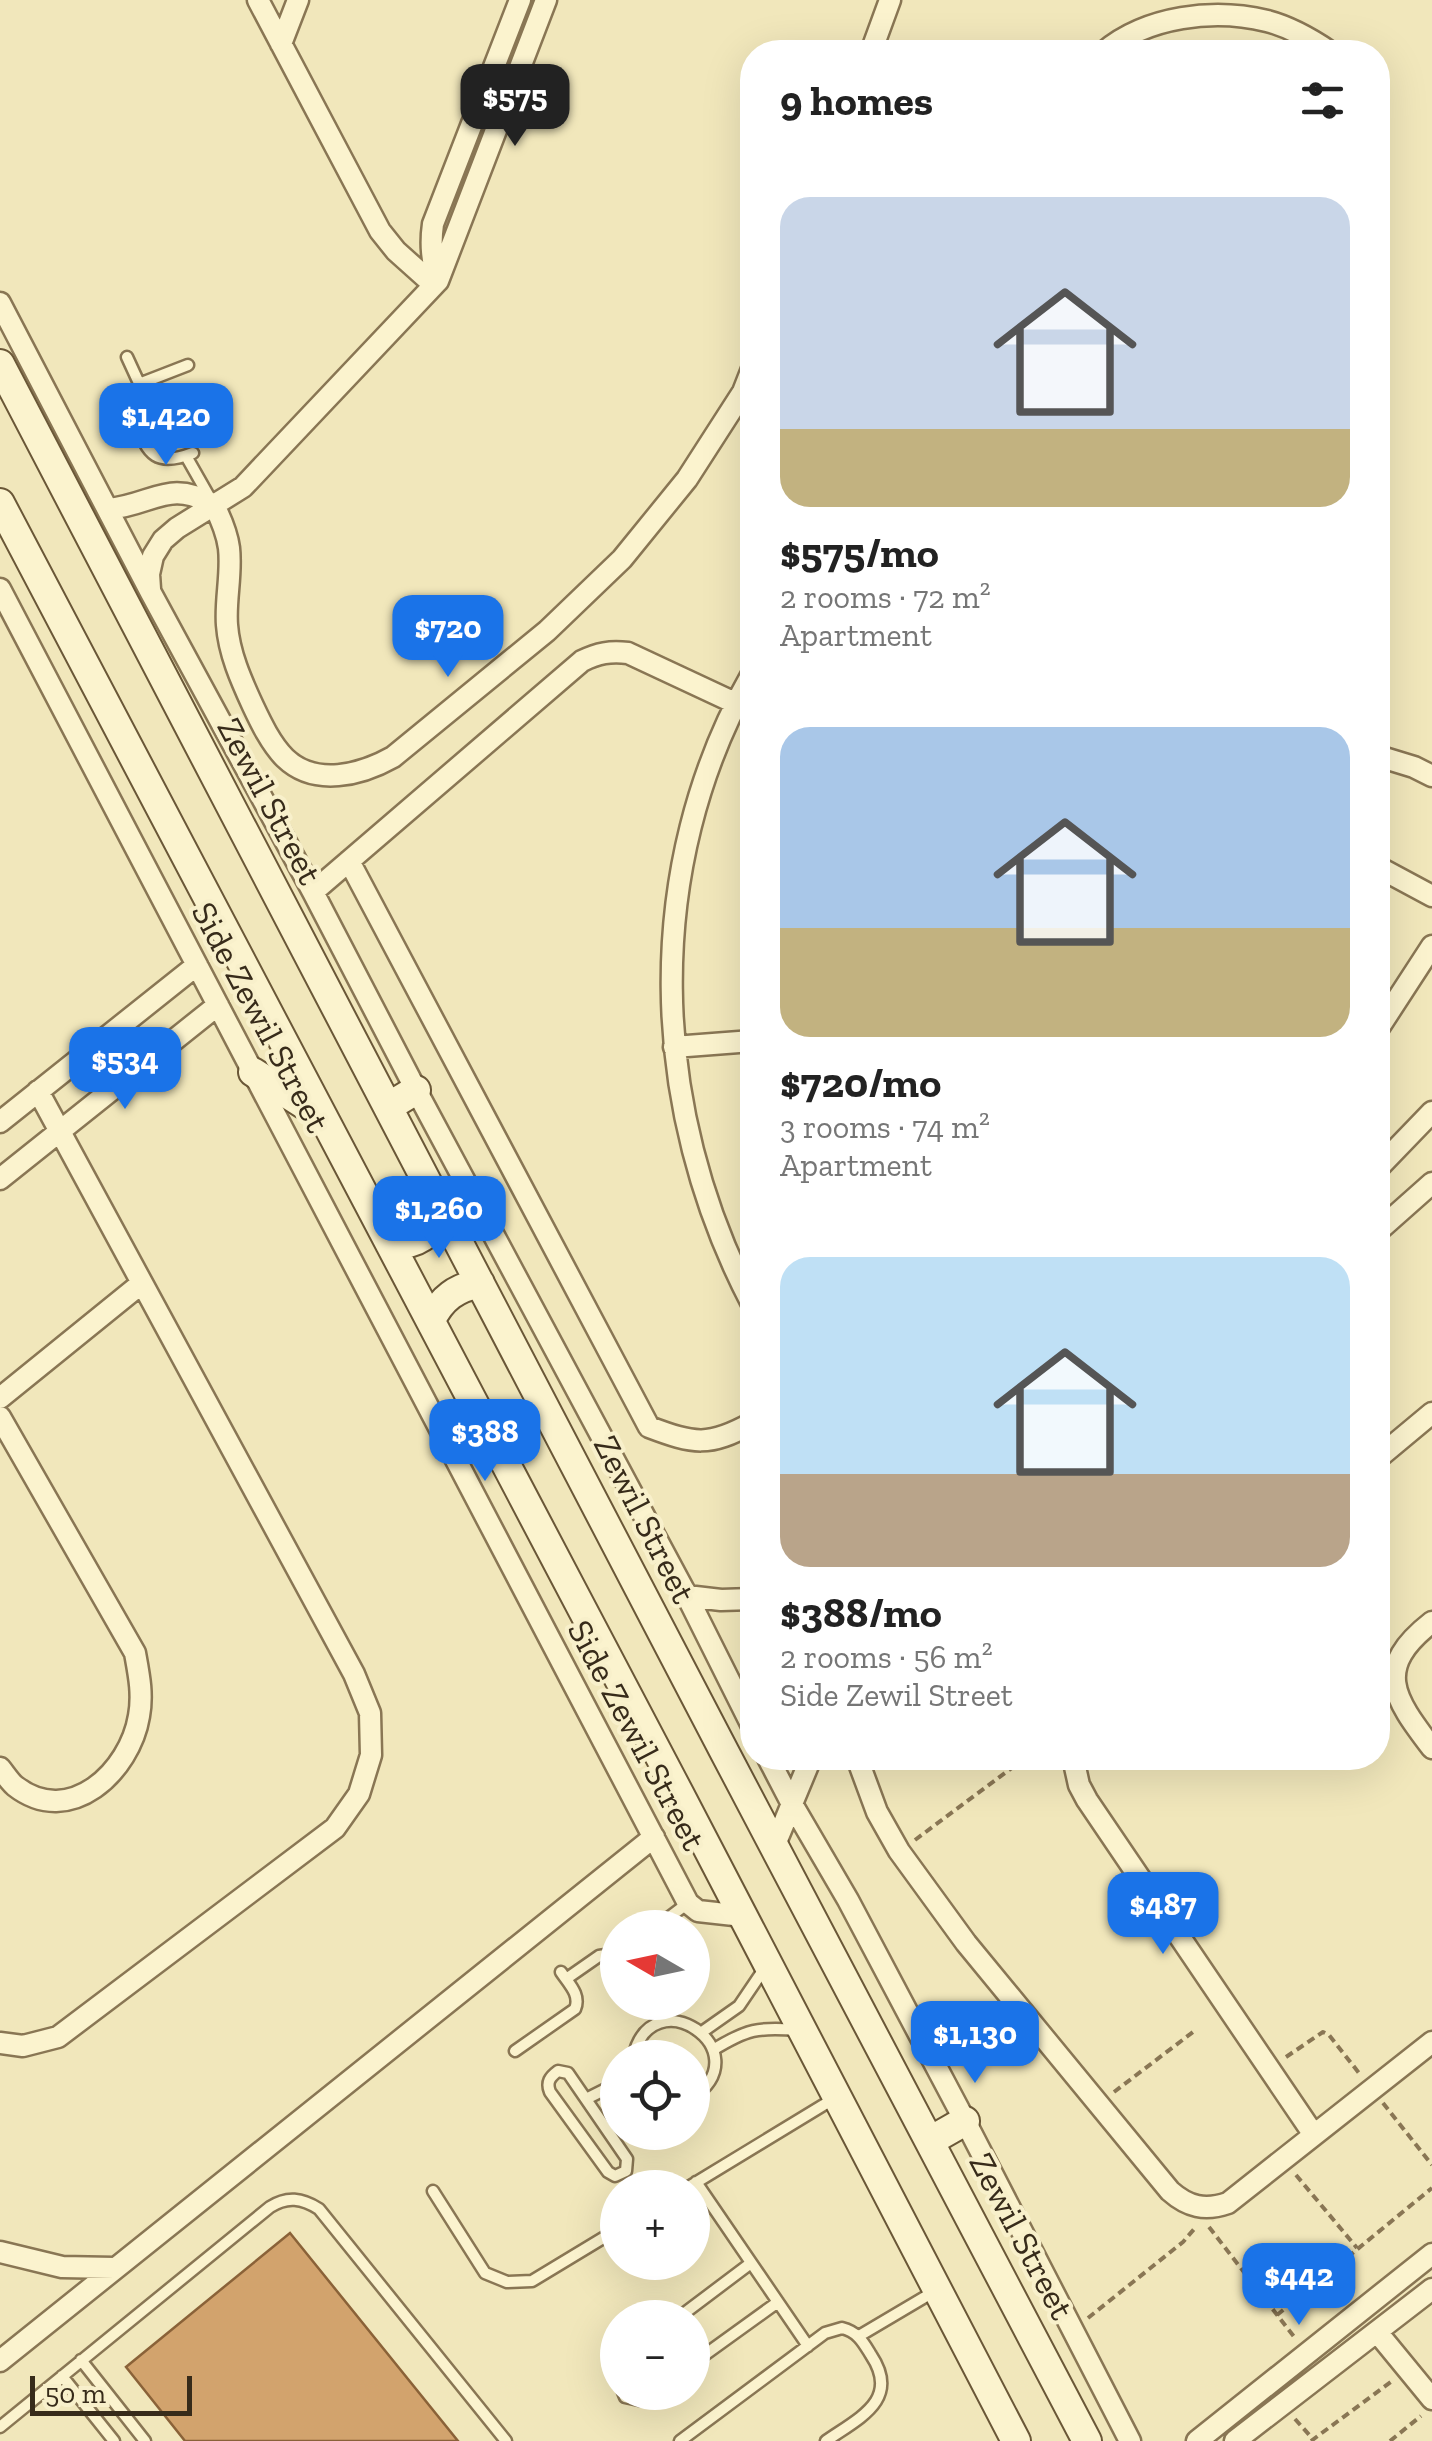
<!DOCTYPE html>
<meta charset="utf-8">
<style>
body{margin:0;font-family:"Zilla Slab",serif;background:#f6f6f6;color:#222;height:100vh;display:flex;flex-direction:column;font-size:38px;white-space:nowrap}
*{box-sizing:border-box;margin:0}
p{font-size:32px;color:#767676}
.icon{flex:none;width:55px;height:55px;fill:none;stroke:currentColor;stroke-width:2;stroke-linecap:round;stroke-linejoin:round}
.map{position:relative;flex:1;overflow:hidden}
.drawer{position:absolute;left:740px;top:40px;width:650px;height:1730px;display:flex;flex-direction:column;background:#fff;border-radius:40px;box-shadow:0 10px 40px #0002}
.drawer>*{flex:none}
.needle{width:65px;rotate:279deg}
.fabs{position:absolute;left:600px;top:1910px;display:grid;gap:20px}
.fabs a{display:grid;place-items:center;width:110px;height:110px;border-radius:50%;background:#fff;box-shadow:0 10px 40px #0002;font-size:50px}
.scale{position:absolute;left:30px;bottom:25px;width:162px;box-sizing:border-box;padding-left:10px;border:5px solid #372b1a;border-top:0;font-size:28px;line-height:35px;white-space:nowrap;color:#372b1a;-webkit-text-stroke:8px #f8f0cb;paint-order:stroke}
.price{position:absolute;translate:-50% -85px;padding:0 22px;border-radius:20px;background:#1a73e8;color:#fff;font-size:32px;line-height:65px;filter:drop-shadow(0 2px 5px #0008)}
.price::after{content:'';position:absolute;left:50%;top:60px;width:30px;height:22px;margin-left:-15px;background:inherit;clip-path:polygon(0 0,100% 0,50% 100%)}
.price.on{background:#222;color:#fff}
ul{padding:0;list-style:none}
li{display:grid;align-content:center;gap:20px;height:530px;padding:0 40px}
li span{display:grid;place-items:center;height:310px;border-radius:30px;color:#555}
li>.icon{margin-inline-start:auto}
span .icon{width:180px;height:180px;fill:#fffc;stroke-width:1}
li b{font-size:42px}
h2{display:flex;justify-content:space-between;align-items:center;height:120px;padding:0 40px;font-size:42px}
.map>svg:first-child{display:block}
.building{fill:#d2a36d;stroke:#8a6238;stroke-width:2.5}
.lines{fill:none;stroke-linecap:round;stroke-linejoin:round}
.service-casing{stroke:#897654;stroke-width:15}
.minor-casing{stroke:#897654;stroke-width:25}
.secondary-casing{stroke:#6a5737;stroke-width:32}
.path{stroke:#897654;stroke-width:4;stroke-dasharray:8 5;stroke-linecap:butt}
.service{stroke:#fbf3ce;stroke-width:10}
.minor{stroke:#fbf3ce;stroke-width:20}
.secondary{stroke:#fbf3ce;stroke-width:28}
.labels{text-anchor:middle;stroke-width:8;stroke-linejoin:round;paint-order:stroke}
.street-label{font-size:35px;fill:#372b1a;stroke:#f8f0cb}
</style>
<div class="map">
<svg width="1432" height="2441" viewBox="0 0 1432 2441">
<rect width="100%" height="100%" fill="#f1e7bb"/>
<path class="building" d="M290 2233 458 2441H185L126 2367Z"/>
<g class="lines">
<defs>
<path id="service" d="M127 357 144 394 143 408 136 421C147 456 157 467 193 453
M139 384 188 365
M186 456 211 500
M655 1928 688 1903
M566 1979 599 1956 618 1953
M702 2032 739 2006 764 1969
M713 2050C747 2029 758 2027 797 2030
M515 2051 575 2009C581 1995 569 1984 561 1972
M633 2058C651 1975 763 2051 692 2098
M558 2071 568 2073 627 2159 626 2171 615 2176 608 2172 550 2092C546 2082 550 2077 558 2071Z
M586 2099 618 2083
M696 2182 808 2346
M687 2188 835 2098
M433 2191 485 2273 507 2282 532 2281 618 2229
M678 2318 751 2263
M859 2336 935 2291
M81 2360 145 2441
M618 2364 614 2374 618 2384
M692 2364 778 2302
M62 2376 114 2441
M623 2392 625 2397 639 2400 653 2392
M0 2427 270 2207C287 2196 302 2198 319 2209L506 2441
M680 2441 825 2333 842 2328C858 2332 863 2342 871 2355 901 2400 859 2418 826 2441"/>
<path id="minor" d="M258 0 380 231 396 251 434 285
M281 44 298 0
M871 52 890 0
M1104 52C1147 16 1214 8 1267 21 1290 27 1311 39 1330 52
M438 281C432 261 430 245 433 224L520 0
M0 303 151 593 313 892 416 1090 687 1596 752 1726
M108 509C153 505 169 478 214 505 221 519 227 533 229 548 232 574 225 600 227 625 229 653 241 680 253 706 261 723 271 744 285 758 315 787 361 775 393 757L547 631 622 559 687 479 743 392 752 369
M0 589 688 1903 698 1911 743 1916
M150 589 149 574 153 556 163 540 177 528 243 487 438 281 546 0
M752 674C641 868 649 1108 752 1304
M1378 756 1414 767 1432 776
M349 861 649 1427C694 1444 709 1447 752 1423
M1378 867 1432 896
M313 892 582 661C598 653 610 651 628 653L735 703
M1378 1029 1432 946
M674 1047 752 1041
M0 1122 197 965
M1378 1168 1432 1112
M0 1179 218 1005
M1378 1231 1432 1183
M0 1398 142 1283
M0 1417 135 1653C139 1675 143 1694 139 1716 130 1771 70 1829 15 1786 10 1782 5 1774 0 1768
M1378 1458 1432 1413
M687 1596 721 1600 752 1599
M1432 1622C1373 1668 1393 1697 1432 1748
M768 1758 792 1804 848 1900 965 2121 1130 2441
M857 1758 877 1812 899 1851 966 1943 1170 2191C1188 2207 1205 2211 1228 2203L1432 2042
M1073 1758 1079 1785 1087 1800 1314 2135
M774 1847 811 1758
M0 2043 23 2046 58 2037 335 1828 359 1794 371 1755 370 1713 354 1674 38 1091
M0 2252 62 2267 114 2268
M1377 2332 1432 2399
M0 2361 654 1837
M1197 2441 1432 2254
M1235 2441 1432 2289"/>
<path id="secondary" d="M0 364 725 1753 1087 2441
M0 503 680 1795 1016 2441
M253 1072 319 1114
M388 1107 416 1090
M390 1244C416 1246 433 1235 441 1210
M431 1320C442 1298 456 1288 480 1283
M930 2141 965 2121"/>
</defs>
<use href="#service" class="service-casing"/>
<use href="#minor" class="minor-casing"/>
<use href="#secondary" class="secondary-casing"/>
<path class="path" d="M915 1840 1025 1758
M1286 2057 1323 2032 1329 2035 1359 2073
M1114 2092 1193 2032
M1383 2103 1432 2165
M1296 2175 1357 2248
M1209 2227 1295 2338
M1277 2315 1432 2188
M1088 2318 1183 2242 1195 2228
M1295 2419 1312 2438
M1311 2441 1392 2381
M1390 2441 1421 2416"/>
<use href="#service" class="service"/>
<use href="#minor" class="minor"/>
<use href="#secondary" class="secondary"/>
</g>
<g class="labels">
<g class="street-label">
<text transform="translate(270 801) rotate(62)" y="12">Zewil Street</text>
<text transform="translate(261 1017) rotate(62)" y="12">Side Zewil Street</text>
<text transform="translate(645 1519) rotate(63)" y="12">Zewil Street</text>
<text transform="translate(637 1735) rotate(62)" y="12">Side Zewil Street</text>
<text transform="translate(1022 2236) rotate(62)" y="12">Zewil Street</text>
</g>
</g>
</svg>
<div class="fabs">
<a><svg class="needle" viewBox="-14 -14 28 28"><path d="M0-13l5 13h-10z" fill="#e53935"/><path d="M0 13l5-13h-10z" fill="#767676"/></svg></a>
<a><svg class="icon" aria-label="locate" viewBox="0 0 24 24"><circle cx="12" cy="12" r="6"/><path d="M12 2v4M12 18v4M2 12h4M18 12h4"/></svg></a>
<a>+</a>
<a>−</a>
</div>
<div class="scale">50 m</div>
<b class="price on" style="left:515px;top:149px">$575</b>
<b class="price" style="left:166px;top:468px">$1,420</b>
<b class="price" style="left:448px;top:680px">$720</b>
<b class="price" style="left:125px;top:1112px">$534</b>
<b class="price" style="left:439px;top:1261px">$1,260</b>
<b class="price" style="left:485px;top:1484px">$388</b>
<b class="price" style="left:1163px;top:1957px">$487</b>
<b class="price" style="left:975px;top:2086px">$1,130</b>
<b class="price" style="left:1299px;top:2328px">$442</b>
<section class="drawer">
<h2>9 homes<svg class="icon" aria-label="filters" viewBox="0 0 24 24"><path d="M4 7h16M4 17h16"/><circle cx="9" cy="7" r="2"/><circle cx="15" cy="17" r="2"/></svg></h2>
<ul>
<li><span style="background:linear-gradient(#c9d6e8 75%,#c2b280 0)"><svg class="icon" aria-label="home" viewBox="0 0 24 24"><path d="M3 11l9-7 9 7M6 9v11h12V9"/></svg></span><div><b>$575/mo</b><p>2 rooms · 72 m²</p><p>Apartment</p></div></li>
<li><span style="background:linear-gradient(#a9c7e8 65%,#c2b280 0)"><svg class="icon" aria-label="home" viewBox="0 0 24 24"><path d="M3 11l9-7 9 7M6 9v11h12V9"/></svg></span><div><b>$720/mo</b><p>3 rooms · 74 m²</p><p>Apartment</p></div></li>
<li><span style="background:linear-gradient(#bfe0f5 70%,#b9a48a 0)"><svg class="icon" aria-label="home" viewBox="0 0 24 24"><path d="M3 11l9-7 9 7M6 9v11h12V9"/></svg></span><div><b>$388/mo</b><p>2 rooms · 56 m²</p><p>Side Zewil Street</p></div></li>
</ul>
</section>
</div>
